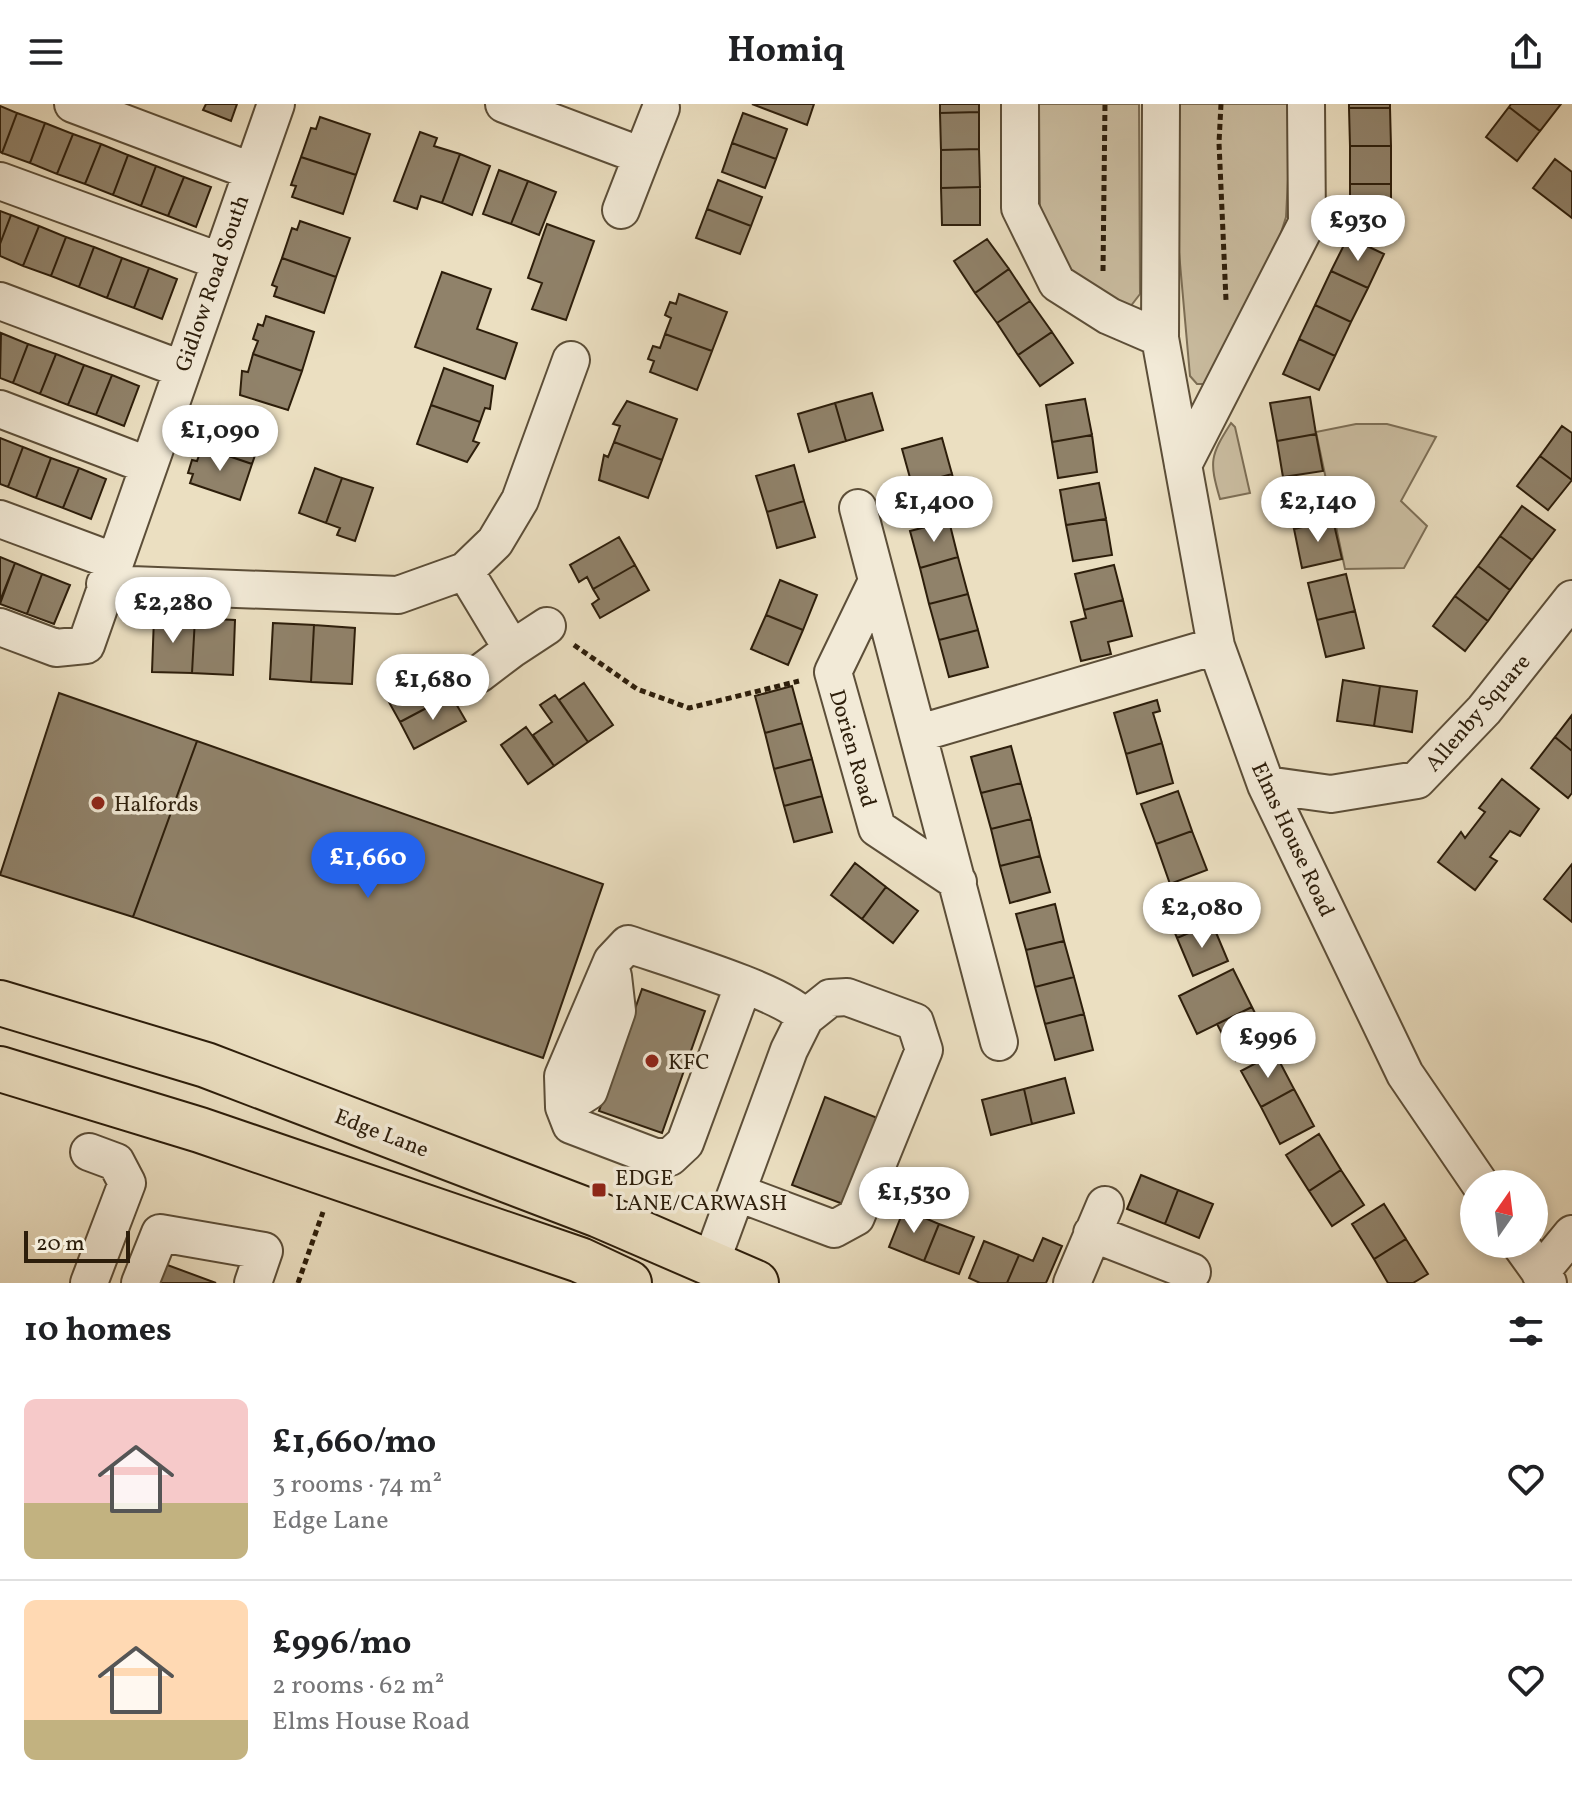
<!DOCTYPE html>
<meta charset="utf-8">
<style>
body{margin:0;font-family:Vollkorn,serif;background:#f2f2f2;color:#202124;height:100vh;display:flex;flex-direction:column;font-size:30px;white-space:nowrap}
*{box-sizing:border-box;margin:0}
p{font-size:26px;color:#757577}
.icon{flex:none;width:44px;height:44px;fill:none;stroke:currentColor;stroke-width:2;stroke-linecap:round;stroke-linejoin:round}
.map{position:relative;height:1179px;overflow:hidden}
.side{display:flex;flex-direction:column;background:#fff;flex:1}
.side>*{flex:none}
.needle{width:52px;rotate:14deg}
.buttons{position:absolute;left:1460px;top:1066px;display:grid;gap:16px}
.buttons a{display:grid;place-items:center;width:88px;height:88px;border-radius:50%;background:#fff;box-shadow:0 4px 12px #0003;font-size:40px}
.scale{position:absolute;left:24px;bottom:20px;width:106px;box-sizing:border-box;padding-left:8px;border:4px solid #2d1e0b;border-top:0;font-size:22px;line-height:28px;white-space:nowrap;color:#2d1e0b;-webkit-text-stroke:6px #f2ead7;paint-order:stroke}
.price{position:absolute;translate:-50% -68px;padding:0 18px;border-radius:28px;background:#fff;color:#222;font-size:26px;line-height:52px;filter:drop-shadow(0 2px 4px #0008)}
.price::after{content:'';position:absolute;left:50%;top:48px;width:24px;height:18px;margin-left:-12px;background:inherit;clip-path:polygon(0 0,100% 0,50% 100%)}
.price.active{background:#2563eb;color:#fff}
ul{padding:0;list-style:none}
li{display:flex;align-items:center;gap:24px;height:200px;padding:0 24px}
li+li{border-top:2px solid #e0e0e0}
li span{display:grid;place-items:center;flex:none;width:224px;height:160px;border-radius:12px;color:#555}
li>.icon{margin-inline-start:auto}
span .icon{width:96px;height:96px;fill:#fffc;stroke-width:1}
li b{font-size:34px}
h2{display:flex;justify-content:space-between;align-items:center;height:96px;padding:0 24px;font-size:34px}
header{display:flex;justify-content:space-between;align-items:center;height:104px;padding:0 24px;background:#fff;font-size:36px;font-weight:700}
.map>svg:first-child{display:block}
.green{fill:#cbbea2;stroke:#7c6e56;stroke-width:2}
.building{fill:#90826a;stroke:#2d1e0b;stroke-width:2}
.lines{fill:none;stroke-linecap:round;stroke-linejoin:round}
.minor-casing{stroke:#5c4e38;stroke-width:40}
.highway-casing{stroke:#2d1e0b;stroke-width:48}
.path{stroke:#2d1e0b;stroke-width:5;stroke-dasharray:6 4;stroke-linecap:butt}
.minor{stroke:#f2ead7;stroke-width:36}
.highway{stroke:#ebdfc1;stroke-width:44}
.poi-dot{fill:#8f2418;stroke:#f2ead7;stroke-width:3}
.labels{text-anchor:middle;stroke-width:7;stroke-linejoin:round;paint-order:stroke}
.street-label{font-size:22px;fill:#2d1e0b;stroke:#f2ead7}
.poi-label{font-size:22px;fill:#2d1e0b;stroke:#f2ead7;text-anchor:start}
</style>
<header><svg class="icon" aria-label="menu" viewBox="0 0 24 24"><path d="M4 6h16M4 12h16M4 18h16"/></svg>Homiq<svg class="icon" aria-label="share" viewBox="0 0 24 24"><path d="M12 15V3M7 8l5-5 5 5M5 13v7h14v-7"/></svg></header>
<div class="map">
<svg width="1572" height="1179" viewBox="0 0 1572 1179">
<rect width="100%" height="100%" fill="#ebdfc1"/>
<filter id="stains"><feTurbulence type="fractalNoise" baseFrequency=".0025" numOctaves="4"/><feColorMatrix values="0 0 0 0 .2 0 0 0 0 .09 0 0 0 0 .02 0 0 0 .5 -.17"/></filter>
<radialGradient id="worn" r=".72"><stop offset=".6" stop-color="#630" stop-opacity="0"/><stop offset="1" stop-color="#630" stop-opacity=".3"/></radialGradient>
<path class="green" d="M1039 0H1139L1140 190 1130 203 1069 171 1040 110Z
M1178 0H1292L1286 113 1278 138 1209 280H1197L1190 272 1179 148Z
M1231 319 1235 323 1250 389 1220 395C1209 357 1210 352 1231 319Z
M1356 320H1387L1436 333 1401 397 1427 422 1404 464 1345 465 1316 328Z"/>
<path class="building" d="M206 0H237L231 17 203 6Z
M752 0H814L807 21Z
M940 0H979V8L940 9Z
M1349 0H1390V4H1349Z
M1511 0H1561L1540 27 1509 3Z
M0 2 17 9 2 49 0 48Z
M1509 3 1540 27 1517 57 1486 33Z
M1349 4H1390L1391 42H1350Z
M979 8V45L941 46 940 9Z
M17 9 45 19 30 59 2 49Z
M743 9 787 25 776 55 732 39Z
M320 13 370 30 356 71 301 53 311 24 316 25Z
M45 19 73 30 57 70 30 59Z
M420 28 437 34 434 42 460 50 442 99 421 92 417 105 394 97Z
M73 30 101 40 85 80 57 70Z
M732 39 776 55 765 84 722 68Z
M101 40 128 51 113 91 85 80Z
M1350 42H1391V80H1350Z
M979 45 980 83 941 84V46Z
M460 50 490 62 472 111 442 99Z
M128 51 156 62 141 102 113 91Z
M301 53 356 71 343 110 292 93 296 82 291 81Z
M1555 55 1572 68V114L1533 84Z
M156 62 184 73 168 112 141 102Z
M499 66 528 77 511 120 483 110Z
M184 73 211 83 196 123 168 112Z
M718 76 762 93 751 122 707 105Z
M528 77 556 88 539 131 511 120Z
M1350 80H1391V118H1350Z
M980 83V121H942L941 84Z
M707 105 751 122 740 150 696 134Z
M0 107 11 111 0 140Z
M11 111 39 122 23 162 0 152V140Z
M300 117 350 134 336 173 282 154 292 124 297 126Z
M547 120 594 137 566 216 532 205 542 179 528 174Z
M39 122 66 133 51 172 23 162Z
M66 133 94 143 79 183 51 172Z
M1348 133 1384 150 1368 184 1331 167Z
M987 135 1009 165 975 189 954 157Z
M94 143 122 154 107 194 79 183Z
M122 154 149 164 134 204 107 194Z
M282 154 336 173 324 209 274 192 277 183 272 181Z
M149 164 177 175 162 215 134 204Z
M1009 165 1030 197 997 219 975 189Z
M1331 167 1368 184 1351 218 1315 201Z
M442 168 491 185 477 225 517 239 505 275 415 243Z
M679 190 727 208 712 247 665 230 671 214 665 211 670 198 676 200Z
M1030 197 1052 228 1018 251 997 219Z
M1315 201 1351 218 1335 252 1299 235Z
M266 212 314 228 302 267 253 250 258 237 253 235 258 220 263 222Z
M1052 228 1073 259 1040 282 1018 251Z
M1 229 28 240 13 279 0 274Z
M665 230 712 247 697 286 650 268 654 257 648 255 653 242 660 244Z
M1299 235 1335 252 1319 286 1283 270Z
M28 240 56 250 40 290 13 279Z
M56 250 84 261 68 301 40 290Z
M253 250 302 267 288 306 240 291 242 267 248 268Z
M84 261 112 271 96 311 68 301Z
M444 264 493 282 490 305 485 304 480 318 431 301Z
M112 271 139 282 124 322 96 311Z
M872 289 883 326 846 337 835 299Z
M1310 293 1316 330 1277 337 1270 299Z
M1085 295 1092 331 1052 338 1046 301Z
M627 297 677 315 662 356 614 338 620 322 613 320Z
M835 299 846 337 809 348 798 310Z
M431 301 480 318 473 337 479 339 467 358 417 340Z
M217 303 266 319 252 360 202 343 208 327 203 325 207 311 214 314Z
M1562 322 1572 329V376L1540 352Z
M1316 330 1323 367 1283 373 1277 337Z
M1092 331 1097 368 1058 374 1052 338Z
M0 334 23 343 8 383 0 380Z
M942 334 952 370 912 381 902 345Z
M614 338 662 356 648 394 599 376 604 351 608 353Z
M23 343 51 354 36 394 8 383Z
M202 343 252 360 240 396 190 379 193 370 188 369 192 356 197 357Z
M1540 352 1572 376 1548 406 1517 382Z
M51 354 79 364 63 404 36 394Z
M794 361 804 397 767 408 756 372Z
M79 364 106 375 91 415 63 404Z
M315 364 342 374 326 419 299 409Z
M952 370 962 407 922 418 912 381Z
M342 374 373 384 355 437 337 431 340 424 326 419Z
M1324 378 1333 416 1294 425 1285 387Z
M1099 379 1106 415 1066 421 1060 386Z
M804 397 815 433 777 444 767 408Z
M1522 402 1555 426 1532 456 1500 432Z
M1106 415 1112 451 1073 457 1066 421Z
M1333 416 1342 455 1302 464 1294 425Z
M949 417 958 453 920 464 910 427Z
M1500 432 1532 456 1510 486 1478 462Z
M619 433 635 461 593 485 587 473 579 478 570 461Z
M0 453 15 459 0 497Z
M958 453 968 490 929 500 920 464Z
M15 459 42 470 27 510 0 500Z
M635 461 649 486 600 514 592 500 599 495 593 485Z
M1114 461 1123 496 1084 506 1075 470Z
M1478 462 1510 486 1488 517 1455 492Z
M42 470 70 481 54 520 27 510Z
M1346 470 1355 507 1317 516 1308 479Z
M780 476 817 491 803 526 766 511Z
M968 490 978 526 939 536 929 500Z
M1455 492 1488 517 1465 547 1433 522Z
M1123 496 1132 532 1108 538 1111 550 1081 557 1071 518 1086 514 1084 506Z
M1355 507 1364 544 1326 553 1317 516Z
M766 511 803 526 788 561 751 545Z
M154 513 195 514 192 569 152 568Z
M195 514 235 516 233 571 192 569Z
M273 519 314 521 311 578 270 575Z
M314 521 355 524 352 580 311 578Z
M978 526 988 563 949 573 939 536Z
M429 568 432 574 440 570 451 591 400 618 385 591Z
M1343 576 1380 582 1374 622 1337 617Z
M584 579 613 621 588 638 559 596Z
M792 582 802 619 765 629 755 592Z
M1380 582 1417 587 1412 628 1374 622Z
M59 589 197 637 133 813 0 771Z
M451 591 466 617 414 645 400 618Z
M555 591 588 638 554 662 533 631 552 618 540 601Z
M1157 596 1160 607 1153 609 1162 639 1126 650 1114 609Z
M1572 611V647L1555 633Z
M802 619 812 655 774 665 765 629Z
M526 623 554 662 528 680 501 641Z
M1555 633 1572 647V689L1568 694 1531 664Z
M197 637 603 780 543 954 133 813Z
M1162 639 1173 679 1137 690 1126 650Z
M1011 642 1021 679 981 689 971 653Z
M812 655 822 692 784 702 774 665Z
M1502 675 1539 705 1520 732 1510 727 1490 753 1497 757 1475 786 1438 758 1461 728 1465 734 1485 708 1479 704Z
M1021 679 1031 715 991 725 981 689Z
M1178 687 1192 727 1156 740 1141 700Z
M822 692 832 728 794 738 784 702Z
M1031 715 1040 752 1000 762 991 725Z
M1192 727 1207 766 1170 780 1156 740Z
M1040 752 1050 788 1010 799 1000 762Z
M855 759 886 783 862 815 831 791Z
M1572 760V818L1544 795Z
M1195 781 1212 819 1177 834 1161 796Z
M886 783 918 807 893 839 862 815Z
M1055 800 1064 837 1026 846 1016 810Z
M1212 819 1228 857 1193 872 1177 834Z
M1064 837 1074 873 1035 883 1026 846Z
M1233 865 1252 903 1197 930 1179 892Z
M1074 873 1084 910 1045 920 1035 883Z
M642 885 705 907 662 1029 599 1007Z
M1252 903 1270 940 1236 957 1217 920Z
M1084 910 1093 946 1055 956 1045 920Z
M1275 949 1294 985 1261 1003 1241 967Z
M1065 974 1074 1009 1032 1020 1024 985Z
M1024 985 1032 1020 991 1031 982 996Z
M1294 985 1314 1022 1280 1040 1261 1003Z
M825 993 885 1017 851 1103 792 1081Z
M1319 1030 1341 1066 1309 1087 1286 1051Z
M1341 1066 1364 1101 1332 1122 1309 1087Z
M1141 1071 1178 1086 1165 1120 1127 1105Z
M1178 1086 1213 1100 1199 1134 1165 1120Z
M1384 1100 1406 1135 1374 1155 1352 1120Z
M904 1105 939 1120 924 1157 889 1143Z
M939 1120 974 1133 959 1170 924 1157Z
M1043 1134 1062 1142 1046 1179H1007L1019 1151 1033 1157Z
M1406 1135 1428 1170 1413 1179H1388L1374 1155Z
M984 1137 1019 1151 1007 1179H980L969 1174Z
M162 1159 216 1179H155Z"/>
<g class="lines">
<defs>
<path id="minor" d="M73 0 251 67
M504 0 642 52 661 4
M1020 0V104L1057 179 1109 212 1160 234
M1161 0 1160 234 1216 542 1266 681 1405 970 1480 1080
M0 77 219 157
M621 106 642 52
M0 197 181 265
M0 305 147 361
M1183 361 1307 119 1306 0
M858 404 999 938
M0 415 113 457
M465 467 512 545 547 522
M877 477 833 568 877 724 958 778
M105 480 398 491 465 467 495 438 520 396 571 256
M0 523 56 544 86 541 276 0
M479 570 512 545
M920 629 1216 542
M1266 681 1331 690 1417 676 1484 606 1572 495
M564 1003 589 987 617 907 613 872
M738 1089 834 1125 856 1113 924 946 915 918 847 893 830 894 805 914
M1092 1129 1192 1168
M1520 1140 1548 1179
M711 1158 789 946 805 914C787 889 665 853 628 840L612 857 563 972 564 1003 571 1021 655 1053H670L685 1039 743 882
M1540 1169 1572 1130
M89 1179 127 1079 116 1058 89 1048
M140 1179 160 1129 264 1147 253 1179
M1072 1179 1105 1101"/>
<path id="highway" d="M0 899 206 961 599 1111 756 1179
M0 965 200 1026 580 1156 629 1179"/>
</defs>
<use href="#minor" class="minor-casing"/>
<use href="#highway" class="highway-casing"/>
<path class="path" d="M1221 0 1219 39 1226 196
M1103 167 1105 0
M574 541 637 585 689 604 799 577
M298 1179 323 1108"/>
<use href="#minor" class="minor"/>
<use href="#highway" class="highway"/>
</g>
<g class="poi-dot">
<circle cx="98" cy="699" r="8"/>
<circle cx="652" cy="957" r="8"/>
<rect x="591" y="1078" width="16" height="16" rx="4"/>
</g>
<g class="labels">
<g class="street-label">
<text transform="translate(211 179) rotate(-71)" y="8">Gidlow Road South</text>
<text transform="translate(1477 608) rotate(-49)" y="8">Allenby Square</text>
<text transform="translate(854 644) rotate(74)" y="8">Dorien Road</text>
<text transform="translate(1294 735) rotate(65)" y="8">Elms House Road</text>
<text transform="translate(382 1028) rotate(21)" y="8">Edge Lane</text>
</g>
<g class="poi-label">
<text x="114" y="707">Halfords</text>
<text x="668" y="965">KFC</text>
<text x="615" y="1081">EDGE<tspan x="615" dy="25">LANE/CARWASH</tspan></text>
</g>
</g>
<rect width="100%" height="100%" filter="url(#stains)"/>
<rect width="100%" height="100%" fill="url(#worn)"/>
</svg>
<div class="buttons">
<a><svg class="needle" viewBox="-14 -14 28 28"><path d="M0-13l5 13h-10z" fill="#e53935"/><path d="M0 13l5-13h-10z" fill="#757577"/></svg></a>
</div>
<div class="scale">20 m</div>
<b class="price" style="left:1358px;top:159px">£930</b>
<b class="price" style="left:220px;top:369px">£1,090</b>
<b class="price" style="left:934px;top:440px">£1,400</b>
<b class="price" style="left:1318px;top:440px">£2,140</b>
<b class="price" style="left:173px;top:541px">£2,280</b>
<b class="price" style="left:433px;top:618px">£1,680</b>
<b class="price active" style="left:368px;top:796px">£1,660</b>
<b class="price" style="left:1202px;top:846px">£2,080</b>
<b class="price" style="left:1268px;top:976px">£996</b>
<b class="price" style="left:914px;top:1131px">£1,530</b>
</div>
<section class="side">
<h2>10 homes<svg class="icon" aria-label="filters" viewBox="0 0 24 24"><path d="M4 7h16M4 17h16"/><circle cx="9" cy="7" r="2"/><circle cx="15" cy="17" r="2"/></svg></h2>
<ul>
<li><span style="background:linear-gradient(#f6c9c9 65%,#c2b280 0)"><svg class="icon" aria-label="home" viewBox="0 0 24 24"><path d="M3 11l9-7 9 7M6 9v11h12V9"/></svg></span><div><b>£1,660/mo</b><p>3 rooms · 74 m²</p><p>Edge Lane</p></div><svg class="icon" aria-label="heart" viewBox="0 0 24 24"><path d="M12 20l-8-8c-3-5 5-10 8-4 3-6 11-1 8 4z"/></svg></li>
<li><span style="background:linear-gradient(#ffd9b3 75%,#c2b280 0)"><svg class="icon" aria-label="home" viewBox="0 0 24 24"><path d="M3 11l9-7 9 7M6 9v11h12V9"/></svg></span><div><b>£996/mo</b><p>2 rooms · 62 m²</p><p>Elms House Road</p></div><svg class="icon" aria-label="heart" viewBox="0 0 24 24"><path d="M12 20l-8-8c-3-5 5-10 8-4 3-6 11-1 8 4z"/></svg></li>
</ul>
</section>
